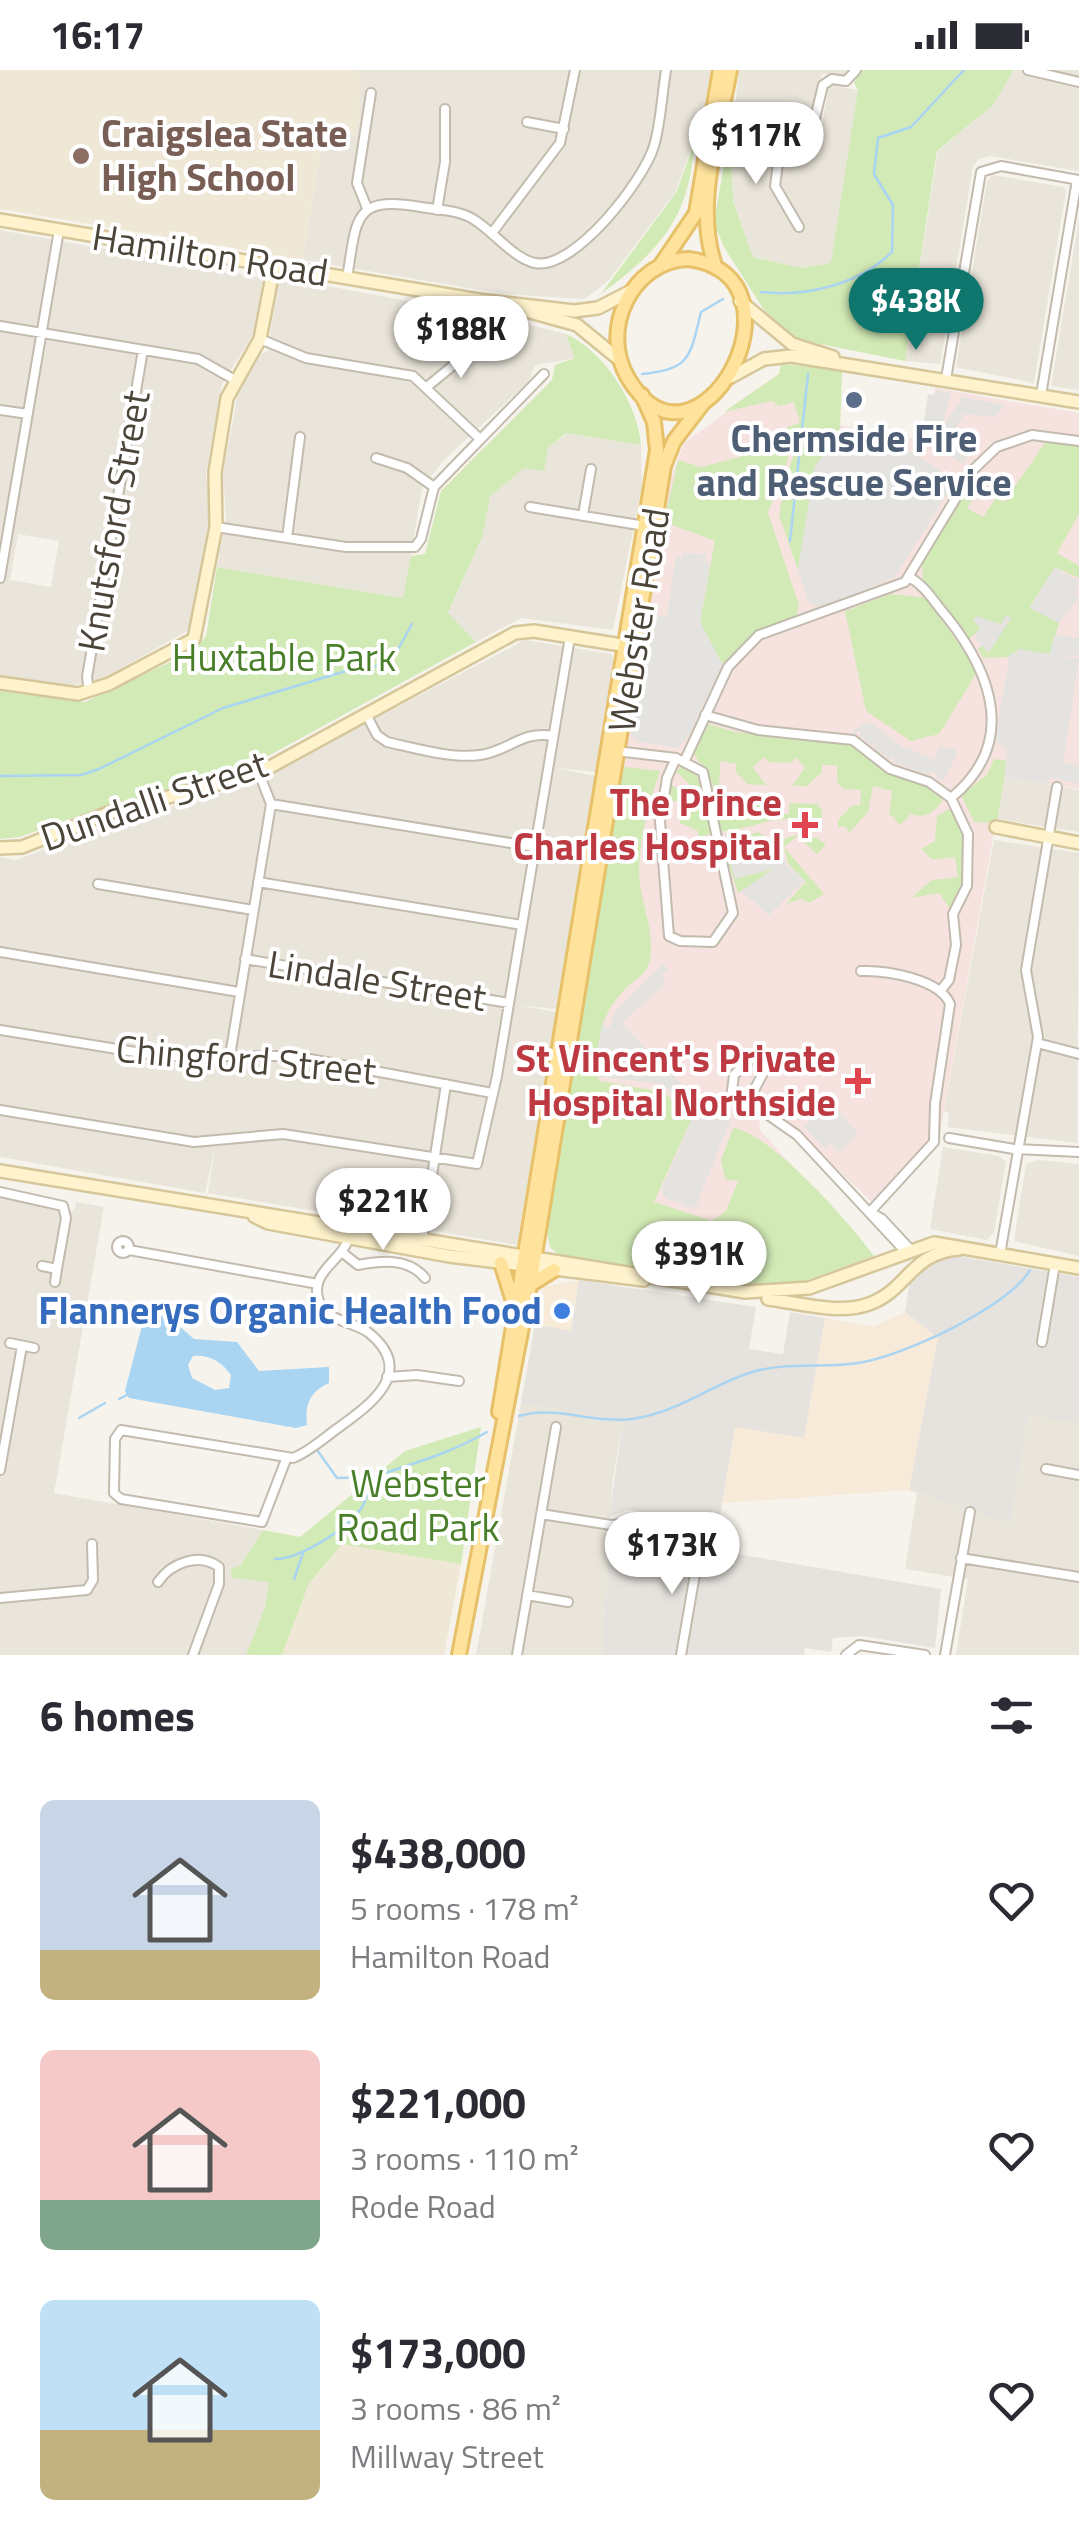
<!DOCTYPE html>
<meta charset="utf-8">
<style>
body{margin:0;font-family:"Titillium Web",sans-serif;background:#f2f2f3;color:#2b2b33;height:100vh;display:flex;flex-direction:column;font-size:38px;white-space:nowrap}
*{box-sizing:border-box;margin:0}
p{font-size:32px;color:#7c7c81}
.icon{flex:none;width:55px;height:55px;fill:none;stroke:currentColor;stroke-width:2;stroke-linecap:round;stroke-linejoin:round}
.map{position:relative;height:1585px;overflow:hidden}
.drawer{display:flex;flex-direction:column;background:#fff;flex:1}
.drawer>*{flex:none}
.price{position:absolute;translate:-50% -85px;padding:0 22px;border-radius:35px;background:#fff;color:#222;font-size:32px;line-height:65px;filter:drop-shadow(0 2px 5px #0008)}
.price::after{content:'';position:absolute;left:50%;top:60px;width:30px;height:22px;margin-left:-15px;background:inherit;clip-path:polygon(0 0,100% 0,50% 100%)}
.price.selected{background:#0f766e;color:#fff}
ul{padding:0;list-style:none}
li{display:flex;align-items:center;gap:30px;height:250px;padding:0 40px}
li span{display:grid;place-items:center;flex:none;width:280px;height:200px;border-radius:15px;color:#555}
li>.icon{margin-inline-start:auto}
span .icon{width:120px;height:120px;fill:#fffc;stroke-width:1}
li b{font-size:42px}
h2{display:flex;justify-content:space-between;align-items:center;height:120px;padding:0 40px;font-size:42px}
.status{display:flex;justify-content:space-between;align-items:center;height:70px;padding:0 50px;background:#fff;direction:ltr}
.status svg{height:28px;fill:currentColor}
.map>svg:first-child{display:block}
.residential{fill:#eae5da;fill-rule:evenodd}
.commercial{fill:#f7ead8}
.industrial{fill:#e6e2dd}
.education{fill:#efe8d6}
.medical{fill:#f6e3e0}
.green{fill:#d2eab5}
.parking{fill:#e5e3e0}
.water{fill:#a9d4f2;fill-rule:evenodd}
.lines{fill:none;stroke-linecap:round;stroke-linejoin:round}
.stream{stroke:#a9d4f2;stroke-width:2.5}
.street-casing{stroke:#c2bbae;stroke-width:12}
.secondary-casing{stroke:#d6c79b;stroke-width:16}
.primary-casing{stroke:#e6c16a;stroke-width:18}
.street{stroke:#fff;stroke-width:8}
.secondary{stroke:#fff3cd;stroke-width:11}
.primary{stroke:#ffe39c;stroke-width:12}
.education-dot{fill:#8d6e63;stroke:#fff;stroke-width:4}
.service-dot{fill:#5c6f8a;stroke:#fff;stroke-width:4}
.health-dot{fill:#e0444e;stroke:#fff;stroke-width:4}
.shop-dot{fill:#3f7fe0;stroke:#fff;stroke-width:4}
.labels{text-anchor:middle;stroke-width:8;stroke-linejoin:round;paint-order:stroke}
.education-label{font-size:38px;font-weight:bold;fill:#785e54;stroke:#fff;text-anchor:start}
.street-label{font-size:38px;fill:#4b4439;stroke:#fff}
.service-label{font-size:38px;font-weight:bold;fill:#4e5e75;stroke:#fff}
.park-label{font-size:38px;fill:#4a7f2a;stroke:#fff}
.health-label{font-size:38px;font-weight:bold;fill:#be3a42;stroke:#fff;text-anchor:end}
.shop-label{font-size:38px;font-weight:bold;fill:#366cbe;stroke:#fff;text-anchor:end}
</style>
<div class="status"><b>16:17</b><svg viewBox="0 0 49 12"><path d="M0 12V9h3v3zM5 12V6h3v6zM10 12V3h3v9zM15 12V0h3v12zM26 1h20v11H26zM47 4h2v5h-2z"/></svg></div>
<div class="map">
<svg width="1079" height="1585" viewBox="0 0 1079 1585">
<rect width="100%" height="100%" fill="#f6f3ec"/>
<path class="residential" d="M354 0H711L704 41 676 121 608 211 585 229 504 224 303 190 324 60 356 65 361 7Z
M739 0H849L845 6 822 4 811 53 805 59 734 47Z
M1014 0H1079V101L990 86 979 89 973 96 940 294 905 291 938 81 992 36Z
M829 15 858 20 832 193 801 198 753 187 733 130 731 84 726 83 730 64 813 76 820 67Z
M993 105 1064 117 1066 121 1034 313 956 297 987 111Z
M1079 149V320L1051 316Z
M0 160 263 208 254 263 222 314 206 403 210 442 189 560 102 609 70 616 0 605ZM18 464 59 471 51 517 10 510Z
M286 208 527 254 566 264 576 288 535 295 529 311 444 390 422 418 404 528 217 497 226 448 223 403 238 323 261 284 268 281 278 212Z
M567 363 641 375 642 417 613 560 521 548 476 572 448 544 482 467 489 426Z
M525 570 611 584 615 592 597 702 556 698 596 706 556 939 517 935 556 942 517 1175 208 1123 215 1078 205 1123 0 1087V787L16 790 116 752 244 717Z
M1004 707 1079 720V762L998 749Z
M994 770 1079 783 1077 1073 948 1057 949 1042 944 1041Z
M943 1077 999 1086 1006 1092 994 1162 987 1170 930 1159Z
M1038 1090 1079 1094V1186L1014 1171 1026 1094Z
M0 1129 74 1141 76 1132 104 1137 54 1423 263 1460 232 1508 269 1512 265 1537 246 1585H0Z
M521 1333 623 1351 612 1415 602 1585H476Z
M1028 1344 1079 1353V1585H956L968 1509 905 1499 917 1423 1010 1452Z"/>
<path class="commercial" d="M579 1210 571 1261 535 1254 544 1217Z
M905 1242 938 1268 909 1420 722 1433 735 1357 804 1368 825 1248 873 1257Z"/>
<path class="industrial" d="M951 1185 1079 1207V1353L1028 1345 1010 1453 909 1420 938 1268 905 1242 910 1211 924 1195Z
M579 1210 756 1237 749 1279 783 1284 790 1242 825 1248 804 1368 735 1357 714 1480 941 1519 935 1578 863 1566 833 1568 831 1582 805 1578 804 1585H602L609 1463 641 1468 644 1450 638 1441 627 1440 609 1447 623 1351 521 1333 535 1254 571 1261Z"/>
<path class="education" d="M0 0H354L361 7 359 46 356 66 324 60 303 190 0 139Z
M342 1473 461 1494 444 1585H282L309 1513Z"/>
<path class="medical" d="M781 294 830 301 823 352 931 372 937 362 930 354 935 318 1079 343V719L1004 707 938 1073 878 1138 758 1023 760 1060 874 1186 830 1203 550 1177 545 1152 671 408 684 373 779 304Z"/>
<path class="green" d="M860 0H1014L992 36 937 81 905 291 795 269 764 240 724 177 714 153 726 83 731 84 733 131 753 187 801 198 831 193 858 20 854 13Z
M694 73C690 148 660 180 601 224L677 121Z
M566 264C604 281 638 334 641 375L566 363 548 378 544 401 524 398 490 426 482 467 448 543 476 572 248 697 100 738 20 767 0 769V621L85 632 194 581 206 566 217 497 403 528 411 486 425 484 441 421 552 310 555 295 575 288Z
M781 294 842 300 840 364 815 396 798 500 779 445 783 423 788 427 793 409 787 405 794 384 802 383 805 371 791 365 787 357 800 353 794 332 779 336 772 331 724 342 779 304Z
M1047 370 1079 375V444L1057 483 1079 496V508L1055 497 1030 537 1059 553 1051 585 1019 579 1010 587 983 588 978 579 983 575 988 582 1001 554 988 552 969 569 923 513 922 495 965 422 974 427 967 438 983 447 996 428 1004 432Z
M783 376 789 386 768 443 799 535 797 546 758 564 723 595 710 578 700 551 715 471 664 452 678 390 701 397Z
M891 524 926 528 978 601 939 664 911 671 866 641 845 541Z
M708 654 735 662 850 675 896 706 921 712 940 724 942 732C932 743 926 749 911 744L900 755 889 743 892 721 873 716 868 742 849 763 846 757H838V750L853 735H860L861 720 844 719 837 712V695H822V702L807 716H792L805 698 796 688 789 693 769 692 764 687 753 697 766 715 747 714 736 702V694L720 691 719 730 725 731V743H738L736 731 767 732V744H789V733L817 734 822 740V756C786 738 755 759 719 762L713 715 693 682Z
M994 689 1007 691 997 753 974 752 961 725 987 705Z
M683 694C708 709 709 737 711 764L699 767 698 761 680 753 679 731H665L671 714 682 723 690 715 677 702Z
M624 697 660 701C649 733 640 766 639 799 638 831 660 867 647 898 643 906 631 912 625 919 598 948 596 974 599 1011L664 1022 680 1038 695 1041 654 1132 712 1151 726 1141 738 1111 725 1109 721 1090 733 1058C771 1063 850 1153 874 1186L788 1217H734L562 1188 550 1177 545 1152Z
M948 739 956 742C968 775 969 808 950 839L939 823 911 828 932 810 958 807 955 787 933 790 921 779 935 771 937 747Z
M758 762 765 766 761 769 759 766 725 776 773 800 738 823 722 773Z
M795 765 817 768 826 775 817 784 797 766 784 777 824 824 809 833 801 829 786 834 806 812 788 794 784 776 772 774Z
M481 1357 461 1494 342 1474 309 1513 282 1585H246L265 1537 269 1512 232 1508 231 1499 240 1496 263 1460 300 1467 405 1381Z"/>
<path class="parking" d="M936 320 951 323 943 352 933 357 924 351 928 324 935 325Z
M962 327 1005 335 995 347 964 344 948 373 968 386 963 394 932 376Z
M840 364 899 375 951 407 947 424 895 507 822 538 809 533 798 500 815 396Z
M683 482 706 485 705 492 710 493 700 552 723 595 689 665 678 678 635 671 631 664 649 544 667 546 676 487 682 488Z
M1055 497 1079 512 1075 524 1079 527 1059 553 1030 538Z
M1006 545 1011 548 989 583 975 569 980 557 973 551 977 546 1001 554Z
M1054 565 1079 568V586L1057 585 1079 589 1063 692 1079 696V714L1050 707 1048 714 1004 707 1008 680 995 671 1010 583 1017 584 1018 579 1050 584Z
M870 652 901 676 934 689 939 677 953 678 957 682 946 707 942 711 932 701 928 705 892 691 893 684 889 689 874 678 876 672 872 676 860 666V660L851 667 854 659Z
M758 767 763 775H781L786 794 804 811 769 845 741 821 773 799 735 809 725 776Z
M664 894 668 899 663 906 665 914 622 953 689 1022 679 1032 662 1014 594 1006 602 954 609 958 616 940Z
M831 1032 858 1064 839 1082 830 1074 825 1079 803 1056Z
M700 1039 731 1049 696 1136 690 1138 664 1127 661 1121 695 1041Z"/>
<path class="water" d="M156 1245 170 1248 194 1269 237 1272 259 1301 329 1297V1313C309 1322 305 1335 307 1355L296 1358 129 1328 125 1321 144 1248ZM193 1286C209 1284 222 1292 231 1305L229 1318 215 1320 192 1308 188 1295Z"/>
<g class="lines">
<path class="stream" d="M761 222C806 227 858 215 892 182L893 135 874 104 878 68 911 57 964 0
M642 304C691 299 690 287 701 242L723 229
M790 471 808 304
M0 706 81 705 99 699 223 638 346 601 376 596 397 581 412 554
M119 1329 127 1325
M519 1346C557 1335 593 1354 632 1349 677 1343 710 1315 752 1302 786 1292 824 1298 858 1293 901 1287 1009 1237 1030 1200
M79 1348 105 1333
M317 1380 337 1408 371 1407
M275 1489C300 1489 349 1458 362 1437 368 1427 368 1417 373 1407 414 1393 449 1384 487 1362
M294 1509 303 1483"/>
<defs>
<path id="street" d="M1028 0 1079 12
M527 52 564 59
M721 53 811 65 823 15 832 9 846 11 856 0
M782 63 775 116 799 157
M367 138 357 113 371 23
M437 140 445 92V39
M492 163 560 73 575 0
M347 208C357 149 352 125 421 137 438 140 459 140 473 149 492 160 514 189 535 193 574 201 644 110 654 76 661 52 662 24 666 0
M0 256 198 289 235 310
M260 269 306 288 413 306 480 369
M946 309 981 102 1001 96 1079 110
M428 316 472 280
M1041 325 1077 110
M0 340 28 344
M376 388 407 398 434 417
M530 437 645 456
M583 445 591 399
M216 457 346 477H415L421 469 434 417 544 304
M287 468 300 367
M909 507C926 516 935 534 947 547 993 605 1017 674 951 728
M0 508 59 160
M89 621 87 607 143 280
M705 645 758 660 853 670 890 699 929 712 951 728 968 764 967 816 953 844 956 875 949 910 941 920
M367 646 377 665 387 672C414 678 452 689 480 685 509 681 522 660 553 666
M616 681 676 688 703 702 733 843 713 872 680 871 669 866 660 751 667 708 676 688
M685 690 728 597 759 565 905 512 973 400 997 377 1032 365 1079 371
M271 734 535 777
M258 812 522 855
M98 814 253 840
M0 882 239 922
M245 889 509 933
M861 901C886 900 940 909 950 934L935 1034 934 1072 870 1142
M0 960 160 986H294L492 1023
M1037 973 1079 984
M230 986 271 734 259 703
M0 1040 194 1072 283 1064 477 1094 497 1006 570 567
M764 1042 752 1024 767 996 753 987 734 1005 731 1028 764 1042 797 1065 904 1180
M949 1068 1014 1079 1079 1082
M0 1122 63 1136 66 1148 57 1199
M870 1142 882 1149 909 1178
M117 1177a6 6 0 1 1 12 0a6 6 0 1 1-12 0Z
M422 1171 446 1014
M129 1180 318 1214
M343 1183 358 1195C380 1191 408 1187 425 1208
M1000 1184 1038 967 1026 900 1057 717
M42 1196 57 1199 55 1212
M1042 1272 1055 1194
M10 1273 34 1278
M387 1307 417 1305 459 1311
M287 1387 262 1452 121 1429 114 1423 115 1369 121 1360 293 1388C309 1382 324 1368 338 1358 370 1335 417 1302 369 1263 354 1251 326 1252 319 1231 308 1201 344 1191 349 1166
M1046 1399 1079 1405
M0 1400 22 1276
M541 1444 611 1455 630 1453
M961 1488 1079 1507
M158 1512C171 1493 199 1482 219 1497V1514L193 1585
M527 1525 568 1532
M0 1528 87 1520 93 1510 92 1474
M517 1585 556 1357
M681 1585 700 1475
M846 1585 859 1575 925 1585
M945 1585 970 1442"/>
<path id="secondary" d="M0 150 479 230 574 241 598 238 631 221
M740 231 792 274 833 287
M530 242 577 255 621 291
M731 307 764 289 791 286 1079 332
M0 613 78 624 109 614 194 569 216 457 215 402 227 328 260 269 274 196
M996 757 1079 773
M0 778 22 777 108 743 259 703 515 563 534 561 634 577
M0 1101 745 1222 809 1218 934 1173 1079 1198
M254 1146 268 1153 449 1186 644 1210
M768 1229C799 1233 839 1245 869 1234 908 1220 910 1183 959 1179"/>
<path id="primary" d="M689 189C816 207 697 425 628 308 599 260 632 190 689 189Z
M660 196 696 143 720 0
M716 198C693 137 719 63 730 0
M501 1193 512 1228
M530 1215 554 1200
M499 1342 657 380 654 352 642 325
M459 1585 530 1215 664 396 674 371 704 332"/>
</defs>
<use href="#street" class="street-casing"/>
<use href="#secondary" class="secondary-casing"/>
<use href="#primary" class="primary-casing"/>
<use href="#street" class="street"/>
<use href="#secondary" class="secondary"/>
<use href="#primary" class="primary"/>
</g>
<circle class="education-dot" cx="81" cy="86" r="10"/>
<circle class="service-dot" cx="854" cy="330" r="10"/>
<g class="health-dot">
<path d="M800 740h10v10h10v10h-10v10h-10v-10h-10v-10h10z"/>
<path d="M853 996h10v10h10v10h-10v10h-10v-10h-10v-10h10z"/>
</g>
<circle class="shop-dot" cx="562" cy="1241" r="10"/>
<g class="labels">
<g class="education-label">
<text x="101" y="77">Craigslea State<tspan x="101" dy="44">High School</tspan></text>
</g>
<g class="street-label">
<text transform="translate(210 185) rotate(9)" y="13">Hamilton Road</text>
<text transform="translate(114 451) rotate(-80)" y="13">Knutsford Street</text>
<text transform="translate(639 550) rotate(-81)" y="13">Webster Road</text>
<text transform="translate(154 731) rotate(-19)" y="13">Dundalli Street</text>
<text transform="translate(377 911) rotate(9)" y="13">Lindale Street</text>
<text transform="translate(246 990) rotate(5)" y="13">Chingford Street</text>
</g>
<g class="service-label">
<text x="854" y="382">Chermside Fire<tspan x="854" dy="44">and Rescue Service</tspan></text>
</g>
<g class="park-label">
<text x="284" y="601">Huxtable Park</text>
<text x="418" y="1427">Webster<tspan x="418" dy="44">Road Park</tspan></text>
</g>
<g class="health-label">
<text x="782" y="746">The Prince<tspan x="782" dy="44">Charles Hospital</tspan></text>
<text x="836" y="1002">St Vincent's Private<tspan x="836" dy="44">Hospital Northside</tspan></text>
</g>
<g class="shop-label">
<text x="542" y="1254">Flannerys Organic Health Food</text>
</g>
</g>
</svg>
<b class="price" style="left:756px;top:117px">$117K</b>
<b class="price selected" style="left:916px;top:283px">$438K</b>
<b class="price" style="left:461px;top:311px">$188K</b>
<b class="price" style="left:383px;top:1183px">$221K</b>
<b class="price" style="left:699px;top:1236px">$391K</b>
<b class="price" style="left:672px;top:1527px">$173K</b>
</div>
<section class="drawer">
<h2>6 homes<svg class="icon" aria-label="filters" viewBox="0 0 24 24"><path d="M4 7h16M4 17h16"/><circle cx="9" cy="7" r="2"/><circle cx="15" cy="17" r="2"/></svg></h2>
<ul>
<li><span style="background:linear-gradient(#c9d6e8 75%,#c2b280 0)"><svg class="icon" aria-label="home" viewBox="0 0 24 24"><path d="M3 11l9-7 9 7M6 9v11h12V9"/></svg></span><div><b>$438,000</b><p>5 rooms · 178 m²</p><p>Hamilton Road</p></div><svg class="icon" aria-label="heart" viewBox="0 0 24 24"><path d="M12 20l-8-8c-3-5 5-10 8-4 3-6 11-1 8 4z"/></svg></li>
<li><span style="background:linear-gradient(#f6c9c9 75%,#7fa58c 0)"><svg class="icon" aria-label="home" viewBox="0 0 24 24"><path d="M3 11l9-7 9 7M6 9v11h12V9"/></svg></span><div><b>$221,000</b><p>3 rooms · 110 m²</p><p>Rode Road</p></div><svg class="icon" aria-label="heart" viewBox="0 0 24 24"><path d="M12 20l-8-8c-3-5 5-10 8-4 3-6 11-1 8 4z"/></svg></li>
<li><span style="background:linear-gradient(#bfe0f5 65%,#c2b280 0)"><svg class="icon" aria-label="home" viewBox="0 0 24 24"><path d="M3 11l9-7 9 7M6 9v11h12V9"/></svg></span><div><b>$173,000</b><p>3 rooms · 86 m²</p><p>Millway Street</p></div><svg class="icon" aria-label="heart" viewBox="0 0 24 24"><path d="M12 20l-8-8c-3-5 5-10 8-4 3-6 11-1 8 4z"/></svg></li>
</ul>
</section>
